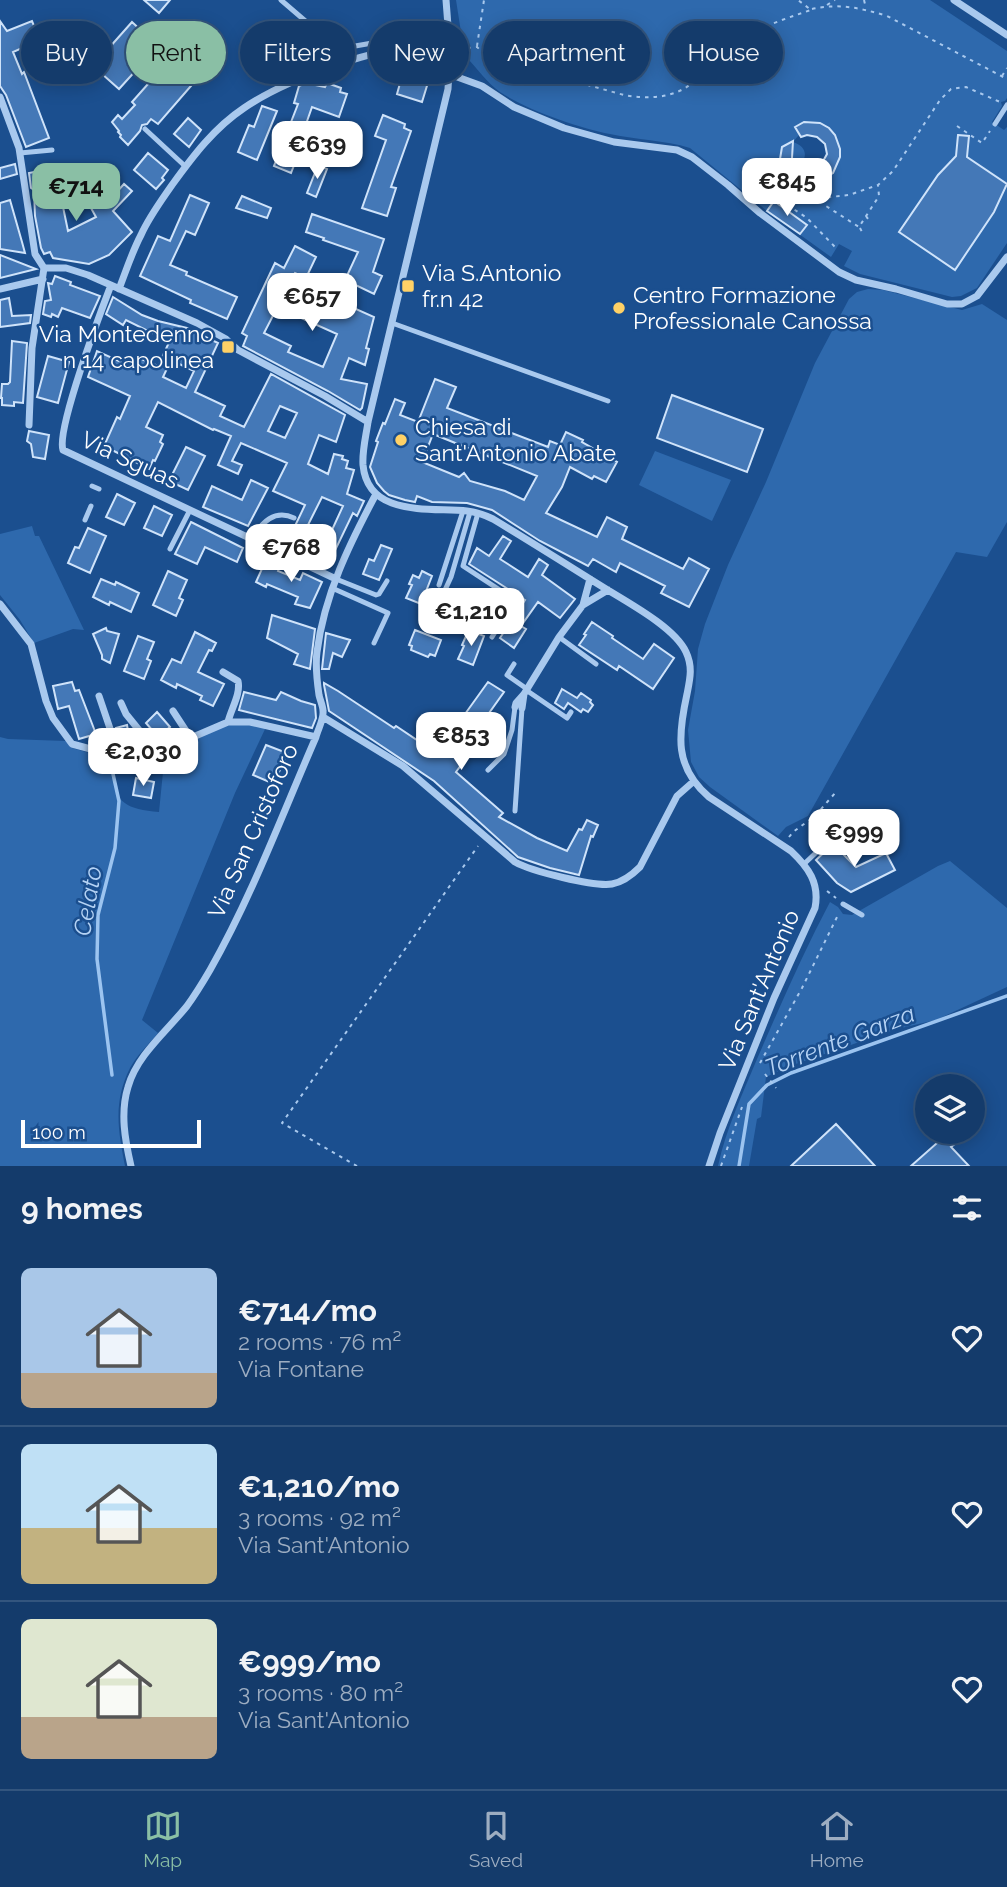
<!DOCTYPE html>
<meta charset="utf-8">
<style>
body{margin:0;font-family:Raleway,sans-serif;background:#214673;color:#f1f3f6;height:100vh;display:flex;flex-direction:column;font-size:26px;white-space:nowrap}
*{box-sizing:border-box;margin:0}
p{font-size:23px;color:#9dadc1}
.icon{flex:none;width:38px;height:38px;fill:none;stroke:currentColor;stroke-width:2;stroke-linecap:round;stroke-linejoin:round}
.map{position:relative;height:1166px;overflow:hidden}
.side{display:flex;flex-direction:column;background:#143b6b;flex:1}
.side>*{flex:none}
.banner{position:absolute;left:21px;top:21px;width:966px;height:63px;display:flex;gap:14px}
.tools{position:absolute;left:915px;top:1074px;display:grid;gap:14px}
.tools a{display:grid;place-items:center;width:70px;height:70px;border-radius:50%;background:#143b6b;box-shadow:0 4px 18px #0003,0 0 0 2px #33557e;font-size:35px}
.scale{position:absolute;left:21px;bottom:18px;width:180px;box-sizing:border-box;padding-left:7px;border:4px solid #fff;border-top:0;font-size:19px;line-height:24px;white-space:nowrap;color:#fff;-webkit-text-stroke:5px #1b4f8f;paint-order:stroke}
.price{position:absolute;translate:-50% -60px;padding:0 16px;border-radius:14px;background:#fff;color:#222;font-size:23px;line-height:46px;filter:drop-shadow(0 2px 4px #0008)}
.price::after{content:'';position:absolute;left:50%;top:42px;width:21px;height:16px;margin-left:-10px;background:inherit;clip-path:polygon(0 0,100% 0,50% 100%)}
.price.on{background:#8abfa5;color:#111}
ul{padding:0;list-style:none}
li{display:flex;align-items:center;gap:21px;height:175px;padding:0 21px}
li+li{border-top:2px solid #33557e}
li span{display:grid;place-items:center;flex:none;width:196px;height:140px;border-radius:10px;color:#555}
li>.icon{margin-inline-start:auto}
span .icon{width:84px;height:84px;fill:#fffc;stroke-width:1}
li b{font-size:30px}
h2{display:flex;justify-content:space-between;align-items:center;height:84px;padding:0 21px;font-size:30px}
.pill{padding:0 24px;border-radius:32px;background:#143b6b;box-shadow:0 4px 18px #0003,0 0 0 2px #33557e;font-size:24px;line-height:63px}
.pill.on{background:#8abfa5;color:#111}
.tabs{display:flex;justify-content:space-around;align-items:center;height:98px;border-top:2px solid #33557e;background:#143b6b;font-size:19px;color:#9dadc1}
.tabs a{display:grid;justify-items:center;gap:4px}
.tabs .on{color:#8abfa5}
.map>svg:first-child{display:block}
.green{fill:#2e69ad;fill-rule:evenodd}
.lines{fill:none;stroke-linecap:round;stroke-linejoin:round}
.stream{stroke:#9cc4f0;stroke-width:3.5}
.building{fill:#4478b7;stroke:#cfe3fa;stroke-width:2;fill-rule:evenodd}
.path{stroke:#a9c9ee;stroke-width:2;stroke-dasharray:3.5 5;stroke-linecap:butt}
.service{stroke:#a9c9ee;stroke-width:5}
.minor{stroke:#a9c9ee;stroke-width:7}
.poi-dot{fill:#ffd166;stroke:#1b4f8f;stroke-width:2.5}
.labels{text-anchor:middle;stroke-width:5;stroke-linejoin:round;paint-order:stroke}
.poi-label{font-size:23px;fill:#fff;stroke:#1b4f8f;text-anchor:start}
.street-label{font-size:23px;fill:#fff;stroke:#1b4f8f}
.water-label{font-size:24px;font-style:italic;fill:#b5d3f5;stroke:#1b4f8f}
</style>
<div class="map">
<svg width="1007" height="1166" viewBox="0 0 1007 1166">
<rect width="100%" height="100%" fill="#1b4f8f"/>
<path class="green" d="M456 0H930L1007 51V98L1005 101 1001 102 1002 106 992 122 1004 130 1007 127V243L977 288 961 296 952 297 860 274 844 266 852 251 839 244 831 257 767 211 690 148C664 140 637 140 610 134 579 128 527 110 500 92 487 83 477 68 466 57V54L468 51 467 45H463ZM799 135 801 137C835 126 834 179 800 165 809 155 805 146 793 142Z
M868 289 883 290 962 310 982 304 1007 320V522L987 557 956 552 808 816 786 827 778 836 710 787 699 777 691 762 688 730 695 691 698 649 705 624 728 565 766 482 815 363 849 299 857 292Z
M655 451 731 480 712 521 639 485Z
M32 526 35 536H39L84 630 73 629 34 643 20 620 0 595V534Z
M240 722 266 727 235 793 142 1020 158 1033C149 1044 137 1055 130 1068 113 1102 118 1130 125 1166H0V737L8 739 66 741 72 748 115 760C110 800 122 809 159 812L163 772V752L229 724Z
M950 861 1007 908V987L936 1020 897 1029 790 1066 766 1077 761 1117 757 1119 749 1166H718C726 1129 742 1095 757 1059 780 1006 803 953 830 902L838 907 843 914 852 915 938 866Z"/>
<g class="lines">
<path class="stream" d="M112 1075 97 959 98 915 115 848 119 801 113 774
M739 1166 749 1104 767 1085 791 1073 1007 996"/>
</g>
<path class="building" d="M144 0H170L159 13Z
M0 21 7 31 32 21 37 33 26 37 29 45 13 52 22 74 24 72 49 138 26 147 6 95 0 86Z
M132 22 158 46 119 89 93 66Z
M172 57 197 79 158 124 151 119 147 124 142 125 140 131 128 145 120 137 121 135 118 132 119 131 112 122 118 115 122 119 135 105 132 102Z
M404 69 430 76 422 102 397 94Z
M306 83 325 87 327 83 341 88 340 92 347 94 339 117 312 107 299 144 302 145 291 173 274 166 298 104 294 103 299 86Z
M262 106 277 111 257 160 238 152 249 125 254 127Z
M383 115 405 124 404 128 411 131 391 187 396 188 387 216 362 208 386 140 375 136Z
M188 118 201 130 189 147 174 134Z
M804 122 820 123 829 128 835 135 840 149V157L833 173 817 182 804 184 808 168 818 166 822 163 827 154 825 144 817 137 807 135 801 137 795 127Z
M958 135 969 136 967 157 1007 184 994 212 955 270 899 232 938 175 956 156Z
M793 141 792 158 800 173 784 166 780 159 782 147Z
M148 153 168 170 162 178 164 180 156 189 134 170Z
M15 164 17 174 0 179V168Z
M318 165 327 169 316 197 307 193Z
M55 168 68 231 96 217 91 208 100 202 104 206 124 184 132 191 113 211 132 232 109 255 89 264 53 258 50 252 44 254 41 248 35 216 34 190 31 188 29 173Z
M190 195 209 203 195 235 186 231 170 265 187 272 186 275 237 297 227 319 190 303 191 300 140 276 158 236 170 241Z
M242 196 271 208 267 218 236 208Z
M10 200 22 242 25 253 0 249V203Z
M774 201 807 225 800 234 767 211Z
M312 214 384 239 373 272 382 276 374 294 345 280 358 252 323 240 324 238 306 232Z
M295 246 316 257 306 278 295 273 264 333 291 346 288 352 323 367 337 334 299 317 303 309 318 315 327 296 374 317 366 348 369 349 365 365 349 358 341 379 367 384 362 408 360 410 328 391 243 346 247 336 242 333 275 263 284 268Z
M0 255 36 269 0 278Z
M55 276 71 282 70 285 100 296 90 318 62 308 58 317 52 314 51 317 43 314 45 301 51 300 48 283 52 284Z
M113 297 142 315 158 321 187 328 218 343 195 392 225 406 220 416 244 427 271 374 345 415 336 442 319 435 308 464 328 474 334 454 343 456 342 459 348 461 346 468 354 470 347 494 364 501 357 516 353 513 328 565 310 556 318 540 326 543 343 506 322 497 304 533 294 528 305 505 273 491 287 463 241 443 232 461 242 465 238 474 218 465 231 436 214 429 213 430 158 402 146 427 163 435 160 442 163 444 155 461 153 460 149 469 104 446 117 417 120 419 130 396 88 377 97 351 134 368 139 358 158 366 172 336 154 330 152 333 126 320 123 325 106 314ZM171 360 194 371 186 388 163 377ZM280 406 297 413 285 438 268 431Z
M9 298 12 316 31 315 30 323 0 327V300Z
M12 341 27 343 23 403 14 402V406L2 405V398H1L2 384H8L10 382Z
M48 356 69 362 58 403 37 397Z
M435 379 456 387 447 408 548 447 550 441 560 445 566 432 583 440 582 442 617 462 606 482 594 476 592 479 570 467 562 487 546 513 597 537 607 517 627 527 622 539 683 569 689 558 709 569 689 607 661 593 665 586 620 563 616 572 593 559 588 566 540 541 492 510 467 503 432 502 417 496 415 502 405 500 389 495 384 491 377 483 370 467 378 442 376 441 383 423 385 424 395 399 405 403 400 415 418 422ZM433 434 537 476 524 500 505 491 470 481 464 473 459 477 422 462Z
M672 395 763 429 747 472 657 438Z
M29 431 49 435 45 459 33 457 31 444 27 441Z
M186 447 205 456 188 490 169 481Z
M251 480 268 488 248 526 203 507 212 486 242 500Z
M117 494 135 503 124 525 106 517Z
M154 506 172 515 162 536 144 528Z
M191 522 243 548 237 562 205 547 197 564 175 554Z
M88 528 106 536 90 573 68 563 75 547 79 548Z
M503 536 511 541 500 559 528 577 539 559 548 565 542 575 575 599 560 618 538 602 521 626 526 629 514 648 500 638 525 600 469 564 477 548 489 556Z
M381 545 392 549 379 580 363 574 369 559 374 561Z
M265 562 279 568 278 571 300 580 303 573 322 582 310 608 295 604 298 597 267 584 266 587 256 582Z
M168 571 187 580 179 598 183 600 176 616 153 605Z
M422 571 432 576 421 604 406 598 412 585 409 584 413 575 419 578Z
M101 579 115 585 116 582 139 593 131 612 110 602 109 605 93 597Z
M272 615 315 629 310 669 294 664 298 654 267 638Z
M592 622 613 636 612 638 643 659 654 644 674 658 653 689 619 666 617 670 579 645 586 635 584 634Z
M106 628 107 631 119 634 110 663 102 659V655L93 634Z
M415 630 441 640 435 656 430 654 428 657 411 650 412 646 409 645Z
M195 632 216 643 212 651 209 650 198 672 224 684 213 706 200 700 202 696 177 684 176 688 161 680 172 659 181 663Z
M474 632 484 636 473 665 458 659 464 646 462 645 466 636 471 638Z
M326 633 350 640 342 657 333 653 329 669H322Z
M138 636 154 642 147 659 151 661 144 679 124 671Z
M72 682 75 691 79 690 96 734 79 739 69 706 58 709 53 686Z
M488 682 504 692 482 723 489 727 456 772 503 813 499 817 537 838 567 851 579 829 582 830 587 820 598 825 593 837 591 836 579 875 550 868 518 857 434 781 329 711 324 685V683L338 691 394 728 396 726 417 740 434 714 455 728Z
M562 689 577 698 581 693 591 700 590 702 593 705 588 712 583 709 581 712 568 703 564 709 555 703Z
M244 692 276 700 281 692 301 701 315 705 316 718 312 728 239 710Z
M157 712 170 727 158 737 146 723Z
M127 725 129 737 134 733 145 748 131 752H124L116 728Z
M266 745 287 753 274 784 253 775Z
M136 778 154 782 151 798 133 795Z
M833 844 856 867 886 853 895 870 851 892 837 883 816 860Z
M836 1124 875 1166H791Z
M946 1135 955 1144 951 1147 969 1166H911Z"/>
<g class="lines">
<path class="path" d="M864 0 866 8
M827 5 835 0
M812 9C839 3 861 8 887 16L1007 79
M477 46 484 0
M459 49 477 47 489 58 624 95C647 99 673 99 692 83 709 69 720 50 740 39 763 26 787 18 811 10L798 0
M1002 76 1007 68
M957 126 982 143 990 131
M805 168 786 204 807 218 836 248
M797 185 821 198 849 195 878 185 893 171 940 100 951 89 966 87 1000 102
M822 199 826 206 859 227 879 196 878 185
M866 216 870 222
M860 228 863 234
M789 837 793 832 815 816 836 792
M827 891 836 898
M760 1063 802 988 839 913
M765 1074 776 1088
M357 1166 282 1123 478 846
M721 1166 742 1107"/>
<path class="service" d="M281 0 338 49 401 38 449 37
M995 124 1007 105
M145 129 186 167
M20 153 52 150
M392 323 608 401
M92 486 99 489
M478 513 463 566 512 598 507 613 492 637
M85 520 91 506
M253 539C261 522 275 509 294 518
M170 549 190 510
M336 579 376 595 379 594 387 581
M439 585 463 511
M332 588 388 613 374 643
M439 603 451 577 470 512
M559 637 596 664
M514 664 507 675 527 689
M526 690 567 718 571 712
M488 770 504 754 512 730 515 707
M515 811 522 708
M804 864 839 831 879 848
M843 904 862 915"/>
<path class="minor" d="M446 0 450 52 448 89 368 422C366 436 362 451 363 465 368 518 431 507 467 511 476 512 485 515 493 519 528 540 563 562 598 584 623 600 674 626 686 652 693 667 690 679 687 694 678 735 674 767 709 797L791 851C808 867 820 883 815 908L774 998 720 1133 709 1166
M954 0 1007 35
M449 74 482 86 514 107 564 128 614 142 677 150 692 157 728 185 760 213 839 272 856 280 896 289 947 304H962L977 296 1007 257
M0 97 19 148 35 254 44 268 32 348 29 425
M44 268H66L88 275 197 323 226 339 238 350 325 396 368 422
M111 285C101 311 56 430 63 450L336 579
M0 289 43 279
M119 289C126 271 132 252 141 235 149 217 161 201 172 185 193 156 214 128 244 108 272 89 304 76 336 65 378 51 405 44 450 52
M0 604 31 644 46 701 53 718 72 744 128 759 172 746 228 722H250L316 737
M583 605 590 579
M223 672 238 681C241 694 231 709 228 722
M99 696 120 758
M121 703 126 714 156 751
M515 707 516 703 524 694
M522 708 524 694 559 637 583 605 608 590
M173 711 190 737
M323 717 403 766 515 862C531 871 594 887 612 884 623 882 632 875 640 867L677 796 694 781
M131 1166C125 1140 120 1113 128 1087 137 1055 167 1031 187 1006 195 995 203 982 210 970 252 896 282 815 316 737 318 729 324 719 323 711 323 706 320 700 319 695 317 681 315 666 317 652 324 595 350 543 376 494"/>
</g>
<g class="poi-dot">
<rect x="401" y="279" width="14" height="14" rx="3.5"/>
<circle cx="619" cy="308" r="7"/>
<rect x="221" y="340" width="14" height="14" rx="3.5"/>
<circle cx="401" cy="440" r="7"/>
</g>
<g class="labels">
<g class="poi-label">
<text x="422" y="281">Via S.Antonio<tspan x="422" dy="26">fr.n 42</tspan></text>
<text x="633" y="303">Centro Formazione<tspan x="633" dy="26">Professionale Canossa</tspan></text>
<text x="214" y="342" text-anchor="end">Via Montedenno<tspan x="214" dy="26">n 14 capolinea</tspan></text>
<text x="415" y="435">Chiesa di<tspan x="415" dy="26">Sant'Antonio Abate</tspan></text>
</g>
<g class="street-label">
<text transform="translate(130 460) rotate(25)" y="8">Via Sguas</text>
<text transform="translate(253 831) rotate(-66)" y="8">Via San Cristoforo</text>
<text transform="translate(759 990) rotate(-67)" y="8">Via Sant'Antonio</text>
</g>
<g class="water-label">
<text transform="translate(88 901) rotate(-80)" y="8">Celato</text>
<text transform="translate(840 1041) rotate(-21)" y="8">Torrente Garza</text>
</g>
</g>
</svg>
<div class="tools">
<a><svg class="icon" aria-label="layers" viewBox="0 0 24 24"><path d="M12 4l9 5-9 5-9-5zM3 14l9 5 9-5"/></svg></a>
</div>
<div class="scale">100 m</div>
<b class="price" style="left:317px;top:181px">€639</b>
<b class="price" style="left:787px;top:218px">€845</b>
<b class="price on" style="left:76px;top:223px">€714</b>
<b class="price" style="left:312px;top:333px">€657</b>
<b class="price" style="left:291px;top:584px">€768</b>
<b class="price" style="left:471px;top:648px">€1,210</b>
<b class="price" style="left:461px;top:772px">€853</b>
<b class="price" style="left:143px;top:788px">€2,030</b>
<b class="price" style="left:854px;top:869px">€999</b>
<div class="banner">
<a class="pill">Buy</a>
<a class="pill on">Rent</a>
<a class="pill">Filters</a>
<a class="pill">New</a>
<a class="pill">Apartment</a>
<a class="pill">House</a>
</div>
</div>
<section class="side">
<h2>9 homes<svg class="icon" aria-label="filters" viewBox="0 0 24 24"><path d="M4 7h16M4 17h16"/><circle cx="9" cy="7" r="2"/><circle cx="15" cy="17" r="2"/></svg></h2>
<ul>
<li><span style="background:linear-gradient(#a9c7e8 75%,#b9a48a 0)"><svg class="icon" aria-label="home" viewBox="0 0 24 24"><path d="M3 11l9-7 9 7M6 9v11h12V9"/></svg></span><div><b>€714/mo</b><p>2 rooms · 76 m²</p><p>Via Fontane</p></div><svg class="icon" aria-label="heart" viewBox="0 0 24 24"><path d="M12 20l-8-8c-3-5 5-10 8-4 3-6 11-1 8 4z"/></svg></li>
<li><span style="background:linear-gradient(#bfe0f5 60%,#c2b280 0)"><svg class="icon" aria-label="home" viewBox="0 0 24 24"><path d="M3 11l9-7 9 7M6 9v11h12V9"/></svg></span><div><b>€1,210/mo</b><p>3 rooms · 92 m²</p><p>Via Sant'Antonio</p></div><svg class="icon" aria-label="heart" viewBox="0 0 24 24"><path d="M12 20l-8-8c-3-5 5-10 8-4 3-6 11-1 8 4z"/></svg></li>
<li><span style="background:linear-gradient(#dfe7d0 70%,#b9a48a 0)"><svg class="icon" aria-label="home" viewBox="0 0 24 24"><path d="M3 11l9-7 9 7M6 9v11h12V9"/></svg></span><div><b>€999/mo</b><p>3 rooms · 80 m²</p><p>Via Sant'Antonio</p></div><svg class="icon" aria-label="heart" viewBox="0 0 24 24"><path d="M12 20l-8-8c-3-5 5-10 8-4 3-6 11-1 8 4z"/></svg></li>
</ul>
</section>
<nav class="tabs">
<a class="on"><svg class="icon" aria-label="map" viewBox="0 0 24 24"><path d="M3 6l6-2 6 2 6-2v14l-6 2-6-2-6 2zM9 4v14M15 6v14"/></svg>Map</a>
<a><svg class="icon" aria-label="saved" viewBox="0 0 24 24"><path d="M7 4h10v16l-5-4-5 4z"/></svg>Saved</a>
<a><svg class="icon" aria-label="home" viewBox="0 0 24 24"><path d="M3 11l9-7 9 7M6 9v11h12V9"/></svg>Home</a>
</nav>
